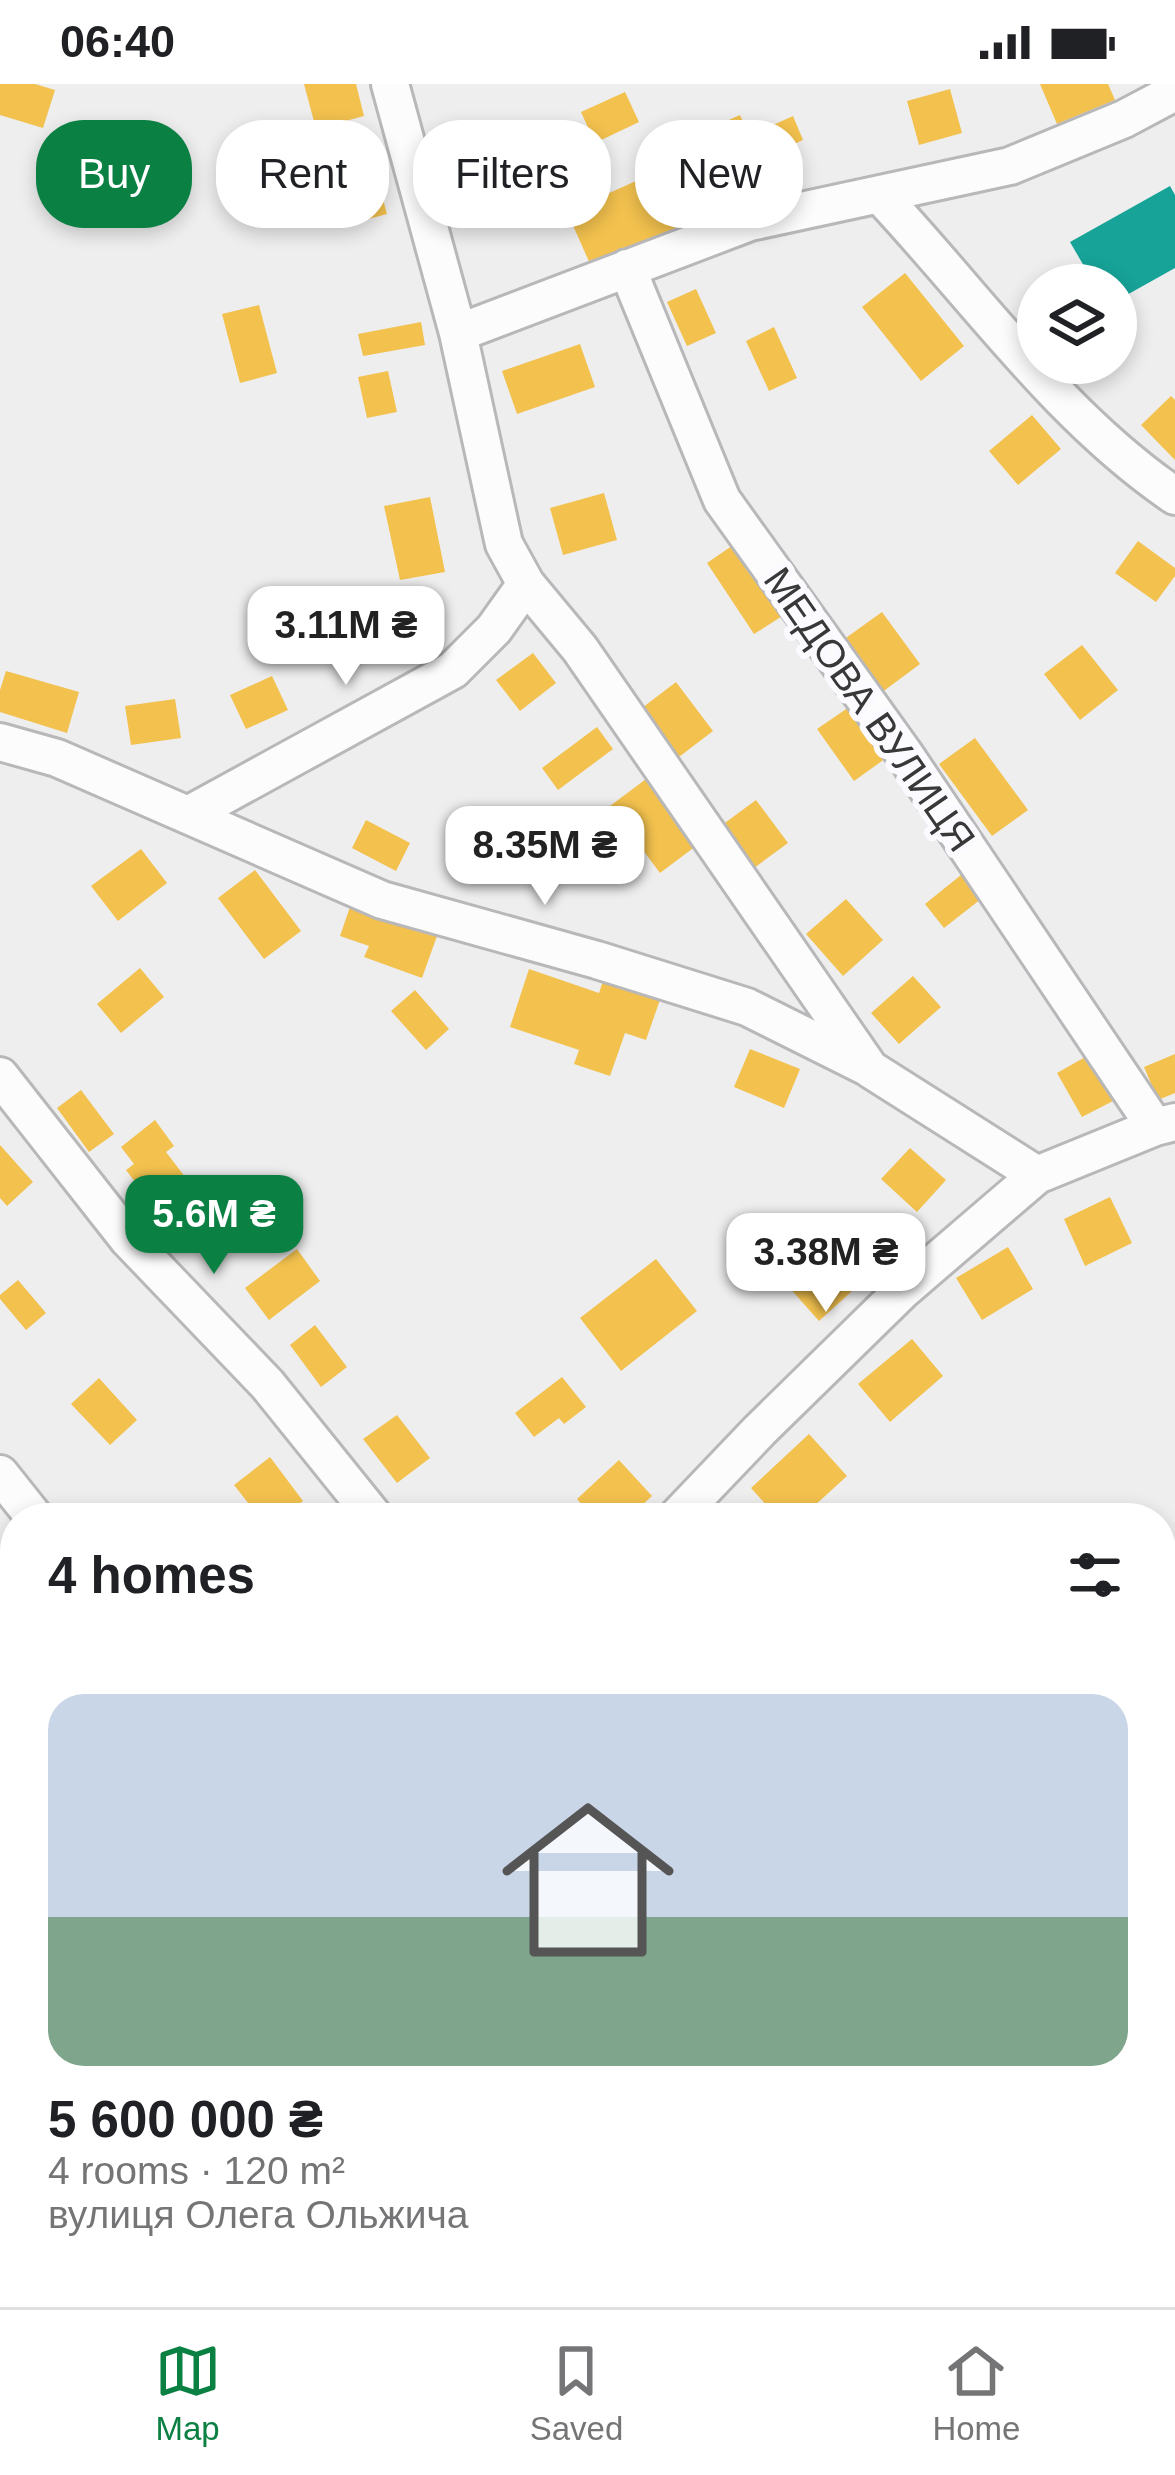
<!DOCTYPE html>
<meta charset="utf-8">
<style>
body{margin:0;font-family:Helvetica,sans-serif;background:#f2f2f2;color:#202124;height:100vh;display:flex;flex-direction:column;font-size:45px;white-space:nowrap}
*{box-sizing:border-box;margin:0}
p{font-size:39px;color:#757577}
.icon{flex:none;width:66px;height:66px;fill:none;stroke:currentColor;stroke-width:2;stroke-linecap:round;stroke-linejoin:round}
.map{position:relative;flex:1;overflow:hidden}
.drawer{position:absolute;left:0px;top:1419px;width:1176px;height:804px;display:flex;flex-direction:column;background:#fff;border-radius:48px 48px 0 0;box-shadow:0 6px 18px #0003}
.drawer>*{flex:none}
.banner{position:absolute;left:36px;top:36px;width:1104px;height:108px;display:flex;gap:24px}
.controls{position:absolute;left:1017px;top:180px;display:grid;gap:24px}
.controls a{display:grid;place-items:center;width:120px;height:120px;border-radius:50%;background:#fff;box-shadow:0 6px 18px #0003;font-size:60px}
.price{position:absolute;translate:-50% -102px;padding:0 27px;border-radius:24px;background:#fff;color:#222;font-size:39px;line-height:78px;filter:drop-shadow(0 3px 6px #0008)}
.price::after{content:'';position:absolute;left:50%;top:72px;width:36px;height:27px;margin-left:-18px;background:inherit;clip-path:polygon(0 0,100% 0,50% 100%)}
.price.active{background:#0b8043;color:#fff}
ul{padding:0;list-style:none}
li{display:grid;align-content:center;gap:24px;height:636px;padding:0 48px}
li span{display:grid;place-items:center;height:372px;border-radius:36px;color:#555}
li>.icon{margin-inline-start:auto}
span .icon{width:216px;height:216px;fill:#fffc;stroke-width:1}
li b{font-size:51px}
h2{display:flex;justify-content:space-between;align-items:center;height:144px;padding:0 48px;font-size:51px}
.pill{padding:0 42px;border-radius:48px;background:#fff;box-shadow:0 6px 18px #0003;font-size:42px;line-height:108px}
.pill.active{background:#0b8043;color:#fff}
.status{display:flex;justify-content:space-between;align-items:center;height:84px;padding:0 60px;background:#fff;direction:ltr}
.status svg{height:33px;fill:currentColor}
.tabs{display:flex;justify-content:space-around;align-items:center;height:168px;border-top:3px solid #e0e0e0;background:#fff;font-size:33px;color:#757577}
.tabs a{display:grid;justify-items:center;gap:6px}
.tabs .active{color:#0b8043}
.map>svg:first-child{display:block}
.homes{fill:#f2c14e}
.public{fill:#17a398}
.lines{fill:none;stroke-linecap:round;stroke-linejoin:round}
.street-casing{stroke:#b8b7b9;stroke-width:42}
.street{stroke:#fcfcfd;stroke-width:36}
.labels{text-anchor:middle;stroke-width:12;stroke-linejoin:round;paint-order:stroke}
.street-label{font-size:39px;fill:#383839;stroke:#fbfafe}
</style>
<div class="status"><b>06:40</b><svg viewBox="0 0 49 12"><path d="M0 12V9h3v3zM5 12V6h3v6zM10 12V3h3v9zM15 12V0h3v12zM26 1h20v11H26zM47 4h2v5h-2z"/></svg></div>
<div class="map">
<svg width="1175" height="2223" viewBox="0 0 1175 2223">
<rect width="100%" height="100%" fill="#eeeeef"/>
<path class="homes" d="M0 0H35L55 6 43 44 0 31Z
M304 0H356L364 32 316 45Z
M1040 0H1108L1115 16 1057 40Z
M950 5 962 49 919 61 907 17Z
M625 8 639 38 595 59 581 28Z
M740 31 749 52 793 32 803 56 695 105 706 130 591 182 567 128 685 75 677 59Z
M369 65 387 130 346 141 328 77Z
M905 189 964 262 921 297 862 223Z
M696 205 716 249 687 262 667 218Z
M259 221 277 289 240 299 222 230Z
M421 238 425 261 363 272 358 250Z
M774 243 797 294 769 307 746 257Z
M580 260 595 303 517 330 502 287Z
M388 287 397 328 367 334 358 293Z
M1171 312 1175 316V376L1141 341Z
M1032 331 1061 365 1018 401 989 367Z
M604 409 617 456 563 471 550 424Z
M430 413 445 488 400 496 384 422Z
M739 457 787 529 754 550 707 479Z
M1138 457 1175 484V492L1156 518 1115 489Z
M882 528 920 580 881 609 843 556Z
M1082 561 1118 606 1080 636 1044 590Z
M533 569 556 599 520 627 496 596Z
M6 587 79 608 67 649 0 628V606Z
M272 592 288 626 246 645 230 611Z
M676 598 713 647 675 676 638 627Z
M175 615 181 654 131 661 125 622Z
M852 621 889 672 854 697 817 645Z
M597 643 613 665 558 706 542 684Z
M975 654 1028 726 992 752 939 680Z
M646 695 696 762 660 789 610 722Z
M756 716 788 759 754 784 722 741Z
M366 736 410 759 396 787 352 764Z
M141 765 167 799 118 837 91 802Z
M255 786 301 847 264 875 218 814Z
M961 791 981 815 944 844 925 820Z
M846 815 883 856 843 892 806 850Z
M351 820 437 852 422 894 364 873 369 862 340 852Z
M140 884 164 913 121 949 97 920Z
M529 885 599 909 605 891 662 910 646 956 625 949 610 992 574 980 579 966 510 943Z
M913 892 941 923 899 960 871 929Z
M415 906 449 945 426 966 391 927Z
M750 965 800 985 784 1024 734 1003Z
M1175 970V1009L1158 1016 1144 983Z
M1087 972 1113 1017 1082 1033 1057 989Z
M81 1006 114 1050 89 1068 57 1024Z
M155 1036 174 1062 166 1068 205 1119 184 1135 165 1109 151 1119 126 1086 134 1080 121 1063Z
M0 1061 33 1098 7 1122 0 1114Z
M910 1064 946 1096 917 1128 881 1095Z
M1110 1113 1132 1159 1085 1182 1064 1135Z
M1008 1163 1033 1205 982 1236 956 1194Z
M829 1164 861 1199 819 1237 788 1202Z
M297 1165 320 1197 269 1236 245 1204Z
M656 1175 697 1227 621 1287 580 1234Z
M18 1196 46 1229 26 1246 0 1215V1211Z
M315 1241 347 1283 321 1303 290 1261Z
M912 1255 943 1292 890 1338 858 1300Z
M562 1293 586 1323 564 1340 559 1334 534 1353 515 1329Z
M99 1294 137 1336 110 1361 71 1320Z
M397 1331 430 1374 397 1399 363 1355Z
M809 1350 847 1392 801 1434H778L751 1404Z
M270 1373 303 1417 281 1434H260L234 1401Z
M619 1376 652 1412 628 1434H594L577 1415Z
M1175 1826V1888L1161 1872V1838Z
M1175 2164V2223H1126L1116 2208H1161V2172Z"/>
<path class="public" d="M1170 102 1175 111V184L1116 217V201H1095L1070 158Z"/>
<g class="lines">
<defs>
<path id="street" d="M390 0 458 249 504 460 526 500 580 565 870 985 1037 1091
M880 111C976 213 1058 332 1175 412
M627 184 722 416 905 671 1155 1043
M458 249 750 138 1010 82 1124 35 1175 8
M0 658 57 674 382 816 597 876 747 923 867 983
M188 731 453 586 494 545 526 500
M0 992 128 1155 267 1300 375 1434
M0 1390 35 1434
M676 1434 760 1346 903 1206 1037 1091 1155 1043 1175 1038
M0 1963 15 1981
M205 2208 218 2223
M3 2223 15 2193"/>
</defs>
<use href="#street" class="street-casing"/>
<use href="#street" class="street"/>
</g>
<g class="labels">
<g class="street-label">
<text transform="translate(870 625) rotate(55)" y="14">МЕДОВА ВУЛИЦЯ</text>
</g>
</g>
</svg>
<div class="controls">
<a><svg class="icon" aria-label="layers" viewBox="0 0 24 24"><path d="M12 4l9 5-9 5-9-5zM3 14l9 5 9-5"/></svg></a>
</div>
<b class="price" style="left:346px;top:604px">3.11M ₴</b>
<b class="price" style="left:545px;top:824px">8.35M ₴</b>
<b class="price active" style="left:214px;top:1193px">5.6M ₴</b>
<b class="price" style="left:826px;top:1231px">3.38M ₴</b>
<div class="banner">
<a class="pill active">Buy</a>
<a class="pill">Rent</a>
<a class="pill">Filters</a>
<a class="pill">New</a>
</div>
<section class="drawer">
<h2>4 homes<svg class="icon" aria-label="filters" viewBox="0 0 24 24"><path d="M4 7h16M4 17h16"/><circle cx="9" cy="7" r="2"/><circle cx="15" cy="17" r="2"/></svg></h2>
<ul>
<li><span style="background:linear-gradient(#c9d6e8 60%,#7fa58c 0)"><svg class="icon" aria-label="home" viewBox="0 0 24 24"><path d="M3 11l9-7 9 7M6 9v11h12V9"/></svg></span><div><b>5 600 000 ₴</b><p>4 rooms · 120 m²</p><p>вулиця Олега Ольжича</p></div></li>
</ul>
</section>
</div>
<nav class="tabs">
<a class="active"><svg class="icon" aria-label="map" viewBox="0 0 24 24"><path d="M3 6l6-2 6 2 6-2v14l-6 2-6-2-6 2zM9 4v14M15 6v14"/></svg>Map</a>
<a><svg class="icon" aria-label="saved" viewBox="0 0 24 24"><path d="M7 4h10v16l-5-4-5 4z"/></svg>Saved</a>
<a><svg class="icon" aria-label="home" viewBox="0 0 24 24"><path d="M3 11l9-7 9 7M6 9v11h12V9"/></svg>Home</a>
</nav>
